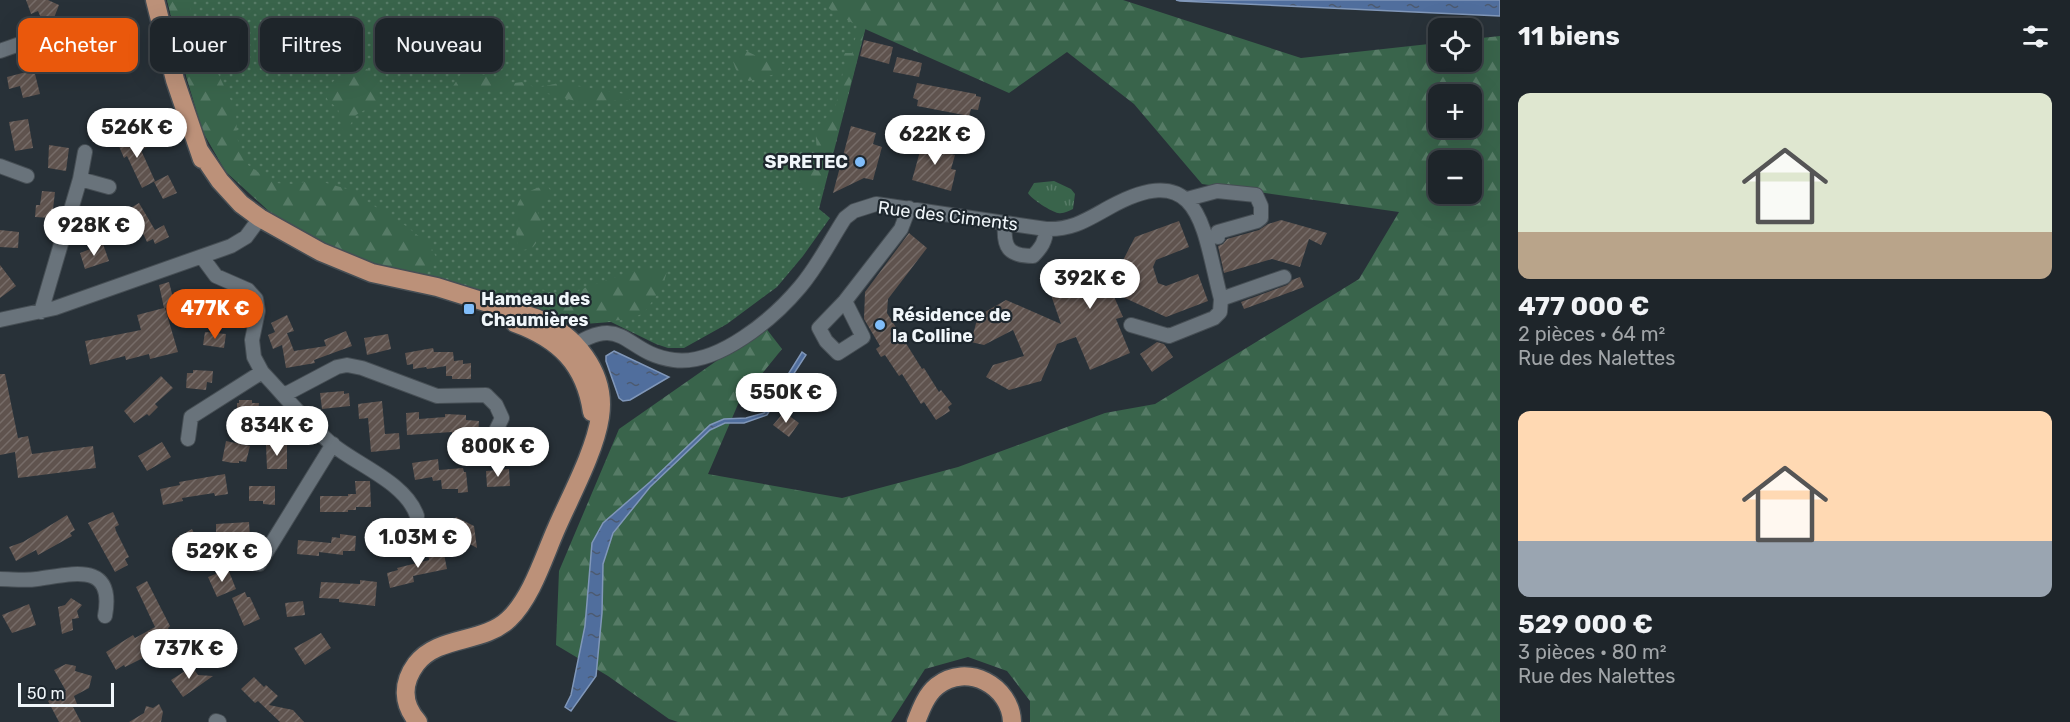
<!DOCTYPE html>
<html lang="fr">
<meta charset="utf-8">
<style>
body{margin:0;font-family:Rubik,sans-serif;background:#2b3136;color:#f1f3f6;height:100vh;display:flex;flex-direction:column;font-size:22px;white-space:nowrap}
*{box-sizing:border-box;margin:0}
p{font-size:20px;color:#a1a5a8}
.icon{flex:none;width:33px;height:33px;fill:none;stroke:currentColor;stroke-width:2;stroke-linecap:round;stroke-linejoin:round}
.map{position:relative;flex:1;overflow:hidden}
.details{display:flex;flex-direction:column;background:#1e252a;width:570px}
.details>*{flex:none}
.top-card{position:absolute;left:18px;top:18px;width:570px;height:54px;display:flex;gap:12px}
.controls{position:absolute;left:1428px;top:18px;display:grid;gap:12px}
.controls a{display:grid;place-items:center;width:54px;height:54px;border-radius:12px;background:#1e252a;box-shadow:0 6px 24px #0002,0 0 0 2px #3c4247;font-size:30px}
.scale{position:absolute;left:18px;bottom:15px;width:96px;box-sizing:border-box;padding-left:6px;border:3px solid #f0f6fa;border-top:0;font-size:16px;line-height:21px;white-space:nowrap;color:#f0f6fa;-webkit-text-stroke:4px #1e272e;paint-order:stroke}
.price{position:absolute;translate:-50% -51px;padding:0 14px;border-radius:21px;background:#fff;color:#222;font-size:20px;line-height:39px;filter:drop-shadow(0 2px 3px #0008)}
.price::after{content:'';position:absolute;left:50%;top:36px;width:18px;height:14px;margin-left:-9px;background:inherit;clip-path:polygon(0 0,100% 0,50% 100%)}
.price.active{background:#ea580c;color:#fff}
ul{padding:0;list-style:none}
li{display:grid;align-content:center;gap:12px;height:318px;padding:0 18px}
li span{display:grid;place-items:center;height:186px;border-radius:12px;color:#555}
li>.icon{margin-inline-start:auto}
span .icon{width:108px;height:108px;fill:#fffc;stroke-width:1}
li b{font-size:26px}
h2{display:flex;justify-content:space-between;align-items:center;height:72px;padding:0 18px;font-size:26px}
.tag{padding:0 21px;border-radius:12px;background:#1e252a;box-shadow:0 6px 24px #0002,0 0 0 2px #3c4247;font-size:21px;line-height:54px}
.tag.active{background:#ea580c;color:#fff}
main{display:flex;flex:1;min-height:0}
.map>svg:first-child{display:block}
.grass{fill:url(#grass-dots)}
.forest{fill:url(#forest-firs);fill-rule:evenodd}
.park{fill:url(#park-tufts)}
.water{fill:url(#water-ripples);stroke:#8097b9;stroke-width:1.5}
.building{fill:url(#building-hatch)}
.lines{fill:none;stroke-linecap:round;stroke-linejoin:round}
.minor-casing{stroke:#464e54;stroke-width:16}
.major-casing{stroke:#464e54;stroke-width:21}
.minor{stroke:#69737b;stroke-width:14}
.major{stroke:#bc9179;stroke-width:18}
.poi-dot{fill:#80bdfa;stroke:#1e272e;stroke-width:2}
.labels{text-anchor:middle;stroke-width:4.5;stroke-linejoin:round;paint-order:stroke}
.poi-label{font-size:18px;font-weight:bold;fill:#f0f6fa;stroke:#1e272e;text-anchor:start}
.street-label{font-size:18px;fill:#f0f6fa;stroke:#1e272e}
</style>
<main>
<div class="map">
<svg width="1500" height="722" viewBox="0 0 1500 722">
<defs>
<pattern id="grass-dots" width="8" height="8" patternUnits="userSpaceOnUse" patternTransform="scale(1.5)"><rect width="8" height="8" fill="#39644b"/><path d="M2 2h.1M6 6h.1" fill="none" stroke="#567b66" stroke-width="1.8" stroke-linecap="round"/></pattern>
<pattern id="forest-firs" width="22" height="20" patternUnits="userSpaceOnUse" patternTransform="scale(1.5)"><rect width="22" height="20" fill="#39644b"/><path d="M5 1l3.5 6h-7zM16 11l3.5 6h-7z" fill="#567b66"/></pattern>
<pattern id="park-tufts" width="24" height="20" patternUnits="userSpaceOnUse" patternTransform="scale(1.5)"><rect width="24" height="20" fill="#39644b"/><path d="M3 7l-1-3M5 7V3M7 7l1-3M15 17l-1-3M17 17v-4M19 17l1-3" fill="none" stroke="#567b66"/></pattern>
<pattern id="water-ripples" width="26" height="14" patternUnits="userSpaceOnUse" patternTransform="scale(1.5)"><rect width="26" height="14" fill="#506e9d"/><path d="M2 4q2-2 4 0t4 0M15 11q2-2 4 0t4 0" fill="none" stroke="#4c5a70"/></pattern>
<pattern id="building-hatch" width="6" height="6" patternUnits="userSpaceOnUse" patternTransform="scale(1.5)"><rect width="6" height="6" fill="#5f534e"/><path d="M-1 1l2-2M0 6l6-6M5 7l2-2" fill="none" stroke="#766c68"/></pattern>
</defs>
<rect width="100%" height="100%" fill="#283138"/>
<path class="grass" d="M167 0H845L868 19 819 209 830 218 803 256 777 287 727 324 684 348H668L656 344 611 322 571 325 541 311 517 303 346 255 226 172 203 132 187 79Z"/>
<path class="forest" d="M167 0H190L193 37 202 61H212L236 111 237 138 248 165 274 183 293 184 316 180 347 189 406 226 430 245 436 257 427 271 412 273 346 255 273 215 226 172 203 132 187 79Z
M820 0H1123L1301 58 1438 43V62H1472V39L1500 36V722H1030V701L1007 671 968 657 925 669 891 722H678L669 719 608 676 556 645 559 571 619 429 765 327 782 349 739 402 708 474 842 498 958 467 1105 413 1155 404 1359 279 1399 212 1202 184 1134 104 1067 52 1009 93 865 29 825 182 820 190 796 181V166L818 161 815 129 835 109 845 63 842 53H852L858 26 833 12ZM1438 94H1472V128H1438ZM1438 160H1472V194H1438Z
M742 49 761 58 790 66 787 71 749 81C739 76 734 70 733 58Z
M362 68 370 70 378 84 380 101 356 115 344 135 338 109 327 99C327 78 345 73 362 68Z
M464 69 514 83 523 82 536 88 559 83 625 94 630 96V100L575 101 543 92 511 89 450 91Z
M547 186 551 191 541 203 538 213 543 224 542 236 533 247 524 250 518 248C515 217 508 192 547 186Z
M637 270 667 271 663 286 644 313 630 319 571 325 541 311 536 289 567 296 587 287Z"/>
<path class="park" d="M1054 181 1071 189 1075 194 1073 209C1068 211 1064 214 1058 213 1052 212 1031 199 1028 193L1034 183Z"/>
<path class="water" d="M1176 0H1500V16L1180 1Z
M614 351 669 377 630 400 623 401 619 398 606 361V356Z
M802 352 806 355 767 415 744 423H725L710 430 650 487 613 533 603 564 602 613 596 676 571 711 565 707 571 695 585 626 592 543 603 523 650 482 710 425 724 419 746 418 764 413Z"/>
<path class="building" d="M26 0H48L59 5 52 23 41 18 38 11 31 14Z
M72 37 74 49 70 50 73 63 53 67 50 50 56 49 54 40Z
M864 40 893 47 889 64 860 56Z
M897 57 922 63 919 77 893 72Z
M34 70 40 94 23 98 20 86 9 89 7 77Z
M917 83 976 94V96L981 97 978 110 971 109 969 116 917 106 918 100 913 98Z
M28 119 33 148 15 151 9 122Z
M851 126 876 133 873 144 882 147 873 180 864 178 833 193Z
M141 133 147 147 141 150 155 181 142 188 127 156 124 158 118 144Z
M924 137 944 142 941 152 955 155 951 169 956 170 951 191 912 180Z
M49 145 69 148 66 171 48 168Z
M168 175 177 193 163 199 154 182Z
M42 191 55 192 52 218 35 217 36 205H40Z
M139 203 155 230 164 225 169 237 155 244 153 239 147 242 139 225 127 232 117 216Z
M1281 220 1327 233 1321 245 1309 239 1300 267 1272 259 1224 273 1218 246 1223 244 1227 239 1259 230 1268 224Z
M1179 221 1189 247 1156 260 1153 267 1158 283 1166 286 1198 274 1208 301 1166 317 1112 292 1123 317 1116 319 1130 353 1090 370 1076 337 1057 344 1041 381 1009 390 986 377 993 365 1024 356 1013 330 984 345 971 342 978 316 1006 300 1061 324 1052 298 1069 260 1107 276 1117 272 1135 237Z
M0 230 19 232 18 248 0 247Z
M909 233 927 248 888 299 887 313 922 369 924 368 939 392 941 390 952 404 948 407 950 411 936 420 924 402 921 404 902 374 899 376 885 355 881 357 876 349 880 346 864 319 865 292Z
M103 244 109 261 85 269 80 253Z
M0 265 16 286 0 298Z
M1300 277 1304 287 1244 309 1241 302 1287 285 1292 280Z
M169 282 175 306 165 308 178 352 150 359 149 354 126 360 125 356 90 365 85 341 141 330 137 315 164 308 159 285Z
M188 292 219 299 214 315 184 307Z
M287 315 294 331 287 333 294 351 326 346 324 340 346 331 352 346 314 360 315 363 286 368 282 345 273 349 268 335 275 332 271 323Z
M205 332 226 334 224 348 203 345Z
M388 334 391 349 367 355 364 338Z
M1157 342 1164 344 1173 357 1152 372 1140 354Z
M433 348 434 352H453L454 361 463 360V364L471 363V379H452V376H446V366L427 369 426 367 413 369V364L407 365 405 353Z
M193 370 213 371 212 383 207 382 206 390 186 388 187 373H193Z
M0 374H5L18 438 28 436 32 454 93 446 96 468 18 478 15 452 0 455Z
M161 376 173 388 155 404 158 407 149 416 147 414 134 423 124 411Z
M344 391V394L349 393 350 406 322 409 320 393Z
M239 400H252V403H259L257 421H237V403H239Z
M382 401 385 434 399 433 400 449 371 452 368 418 359 419 358 404Z
M419 412V419L445 417V414L466 415V420L479 421 478 435 452 434V432L407 435 406 413Z
M784 412 799 423 789 437 773 425Z
M513 431 530 441 528 444 533 447 525 460 503 447Z
M226 441 250 446 246 462 239 461V463H233L222 461Z
M162 442 171 457 147 471 138 456Z
M266 445H287V469H267Z
M438 459 439 470 463 468 464 472H466L468 492 458 493V489H442L441 480 433 481 432 477 415 480 412 463Z
M509 469 510 486 487 487 486 471Z
M225 474 228 494 215 496 214 493 182 498 183 501 163 505 160 489 180 485 179 482Z
M355 481H370L371 507H356V510H348V512H320V496H348V494H356Z
M249 486H275V505L263 504V501H249Z
M113 512 119 525 115 527 116 531 129 557 125 559 128 565 115 572 88 523Z
M67 515 75 530 70 533 72 536 38 555 36 550 16 561 9 547 23 542Z
M456 517 474 526 477 548 448 532Z
M249 522 250 537 224 539V535H216V524Z
M192 529 206 558 196 563 193 558 188 560 175 539Z
M340 534 356 536 355 551H343V555L319 552V556L297 554 298 540 331 543 332 537 340 538Z
M443 549 447 569 413 576 414 582 390 588 387 573 398 570 397 568 429 560 428 553Z
M228 569 236 589 217 597 208 577Z
M360 580 377 582 375 606 339 602V599L319 598 321 582 360 584Z
M147 581 170 626 168 628 174 638 164 644 162 640 140 651 143 658 125 667 124 665 116 670 106 652 133 635 135 638 155 627 136 587Z
M245 592 247 597H250L260 619 244 626 232 598Z
M71 598 82 605 77 611 79 618 72 619 73 630 62 634 58 607 65 605Z
M303 601 305 615 287 617 285 603Z
M29 604 36 625 12 633 2 615Z
M321 633 331 648 305 665 294 648Z
M185 657 198 675 213 676 183 697 171 680 185 671Z
M66 664 76 666 75 671 92 676 89 688 74 696 77 704 73 707 81 722H59L48 701 66 691 54 670Z
M254 677 264 687 266 685 278 696 269 705 293 710 304 722H280L258 701 255 703 241 689Z
M159 704 163 712 161 722H129L144 713 146 706 153 708Z"/>
<g class="lines">
<defs>
<path id="minor" d="M0 51 34 39
M0 166 27 176
M80 179 85 152
M1187 199 1217 191 1256 195 1261 206V218L1257 221 1218 232V237
M1005 223C1003 247 1008 256 1033 256 1041 248 1046 241 1046 229
M202 257 216 276 248 290 256 299 258 311 252 340 254 357 262 372C285 396 307 424 333 445 359 466 406 483 417 516
M1221 299 1284 277
M845 301 863 337 838 353 826 341 819 328 845 301 901 229 909 208
M41 312 80 179 109 187
M0 320 55 308 231 246 246 237 260 218
M567 350C625 309 623 354 674 360 718 366 774 318 800 287 818 266 830 241 845 218L854 211 876 204 1046 229C1073 230 1088 219 1110 207 1202 156 1203 231 1221 299L1220 312 1214 318 1169 336 1131 325
M284 395 337 367 347 365 362 368 437 396 486 395 496 405 502 418 489 445
M188 439 191 417 262 372
M259 564 333 444
M0 579C12 579 25 581 37 579 73 574 115 561 105 616
M216 721 219 722"/>
<path id="major" d="M155 0 175 80 202 159
M199 150 220 181 241 204 260 218 321 252 372 273 437 287 536 318C574 334 607 372 600 417 595 451 571 495 557 527 544 556 532 597 509 619 483 644 438 635 416 664 402 683 402 704 418 722
M515 323C559 339 585 364 592 412
M916 722C921 709 926 695 937 686 967 662 1011 686 1012 722"/>
</defs>
<use href="#minor" class="minor-casing"/>
<use href="#major" class="major-casing"/>
<use href="#minor" class="minor"/>
<use href="#major" class="major"/>
</g>
<g class="poi-dot">
<circle cx="860" cy="162" r="6"/>
<rect x="463" y="303" width="12" height="12" rx="3"/>
<circle cx="880" cy="325" r="6"/>
</g>
<g class="labels">
<g class="poi-label">
<text x="848" y="168" text-anchor="end">SPRETEC</text>
<text x="481" y="305">Hameau des<tspan x="481" dy="21">Chaumières</tspan></text>
<text x="892" y="321">Résidence de<tspan x="892" dy="21">la Colline</tspan></text>
</g>
<g class="street-label">
<text transform="translate(948 216) rotate(7)" y="6">Rue des Ciments</text>
</g>
</g>
</svg>
<div class="controls">
<a><svg class="icon" aria-label="locate" viewBox="0 0 24 24"><circle cx="12" cy="12" r="6"/><path d="M12 2v4M12 18v4M2 12h4M18 12h4"/></svg></a>
<a>+</a>
<a>−</a>
</div>
<div class="scale">50 m</div>
<b class="price" style="left:137px;top:159px">526K €</b>
<b class="price" style="left:935px;top:166px">622K €</b>
<b class="price" style="left:94px;top:257px">928K €</b>
<b class="price" style="left:1090px;top:310px">392K €</b>
<b class="price active" style="left:215px;top:340px">477K €</b>
<b class="price" style="left:786px;top:424px">550K €</b>
<b class="price" style="left:277px;top:457px">834K €</b>
<b class="price" style="left:498px;top:478px">800K €</b>
<b class="price" style="left:418px;top:569px">1.03M €</b>
<b class="price" style="left:222px;top:583px">529K €</b>
<b class="price" style="left:189px;top:680px">737K €</b>
<div class="top-card">
<a class="tag active">Acheter</a>
<a class="tag">Louer</a>
<a class="tag">Filtres</a>
<a class="tag">Nouveau</a>
</div>
</div>
<section class="details">
<h2>11 biens<svg class="icon" aria-label="filters" viewBox="0 0 24 24"><path d="M4 7h16M4 17h16"/><circle cx="9" cy="7" r="2"/><circle cx="15" cy="17" r="2"/></svg></h2>
<ul>
<li><span style="background:linear-gradient(#dfe7d0 75%,#b9a48a 0)"><svg class="icon" aria-label="home" viewBox="0 0 24 24"><path d="M3 11l9-7 9 7M6 9v11h12V9"/></svg></span><div><b>477 000 €</b><p>2 pièces · 64 m²</p><p>Rue des Nalettes</p></div></li>
<li><span style="background:linear-gradient(#ffd9b3 70%,#9aa5b1 0)"><svg class="icon" aria-label="home" viewBox="0 0 24 24"><path d="M3 11l9-7 9 7M6 9v11h12V9"/></svg></span><div><b>529 000 €</b><p>3 pièces · 80 m²</p><p>Rue des Nalettes</p></div></li>
</ul>
</section>
</main>
